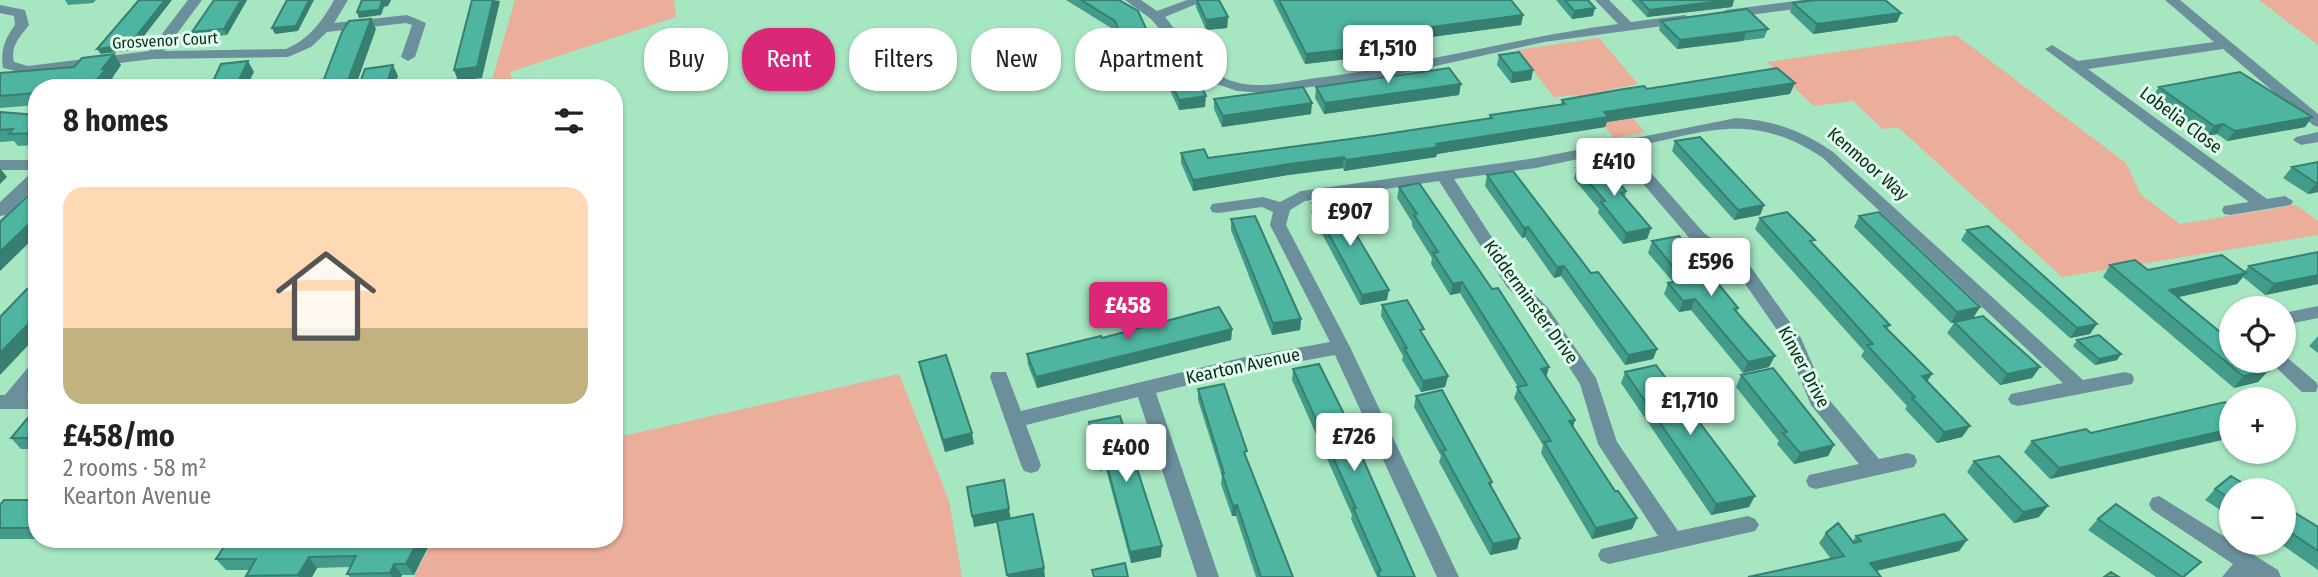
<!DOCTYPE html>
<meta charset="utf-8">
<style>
body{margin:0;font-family:"Fira Sans Condensed",sans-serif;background:#f6f6f6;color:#222;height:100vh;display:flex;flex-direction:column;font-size:26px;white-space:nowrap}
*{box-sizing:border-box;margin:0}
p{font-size:23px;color:#767676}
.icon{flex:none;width:38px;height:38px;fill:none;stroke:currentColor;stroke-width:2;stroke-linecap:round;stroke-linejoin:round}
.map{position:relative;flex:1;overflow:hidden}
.drawer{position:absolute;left:28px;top:79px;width:595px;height:469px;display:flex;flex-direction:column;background:#fff;border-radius:28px;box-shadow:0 2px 5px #0004}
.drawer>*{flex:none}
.hud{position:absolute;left:644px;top:28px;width:665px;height:63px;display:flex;gap:14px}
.tools{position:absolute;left:2219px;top:296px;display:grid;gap:14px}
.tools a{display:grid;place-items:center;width:77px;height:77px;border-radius:50%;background:#fff;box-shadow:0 2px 5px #0004;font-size:35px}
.price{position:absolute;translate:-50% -60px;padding:0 16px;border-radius:7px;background:#fff;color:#222;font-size:23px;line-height:46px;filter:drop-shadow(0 2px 4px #0008)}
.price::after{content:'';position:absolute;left:50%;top:42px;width:21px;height:16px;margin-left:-10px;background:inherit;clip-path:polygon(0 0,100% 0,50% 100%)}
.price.selected{background:#db2777;color:#fff}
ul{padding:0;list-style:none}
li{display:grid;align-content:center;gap:14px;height:371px;padding:0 35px}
li span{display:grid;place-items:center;height:217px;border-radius:21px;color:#555}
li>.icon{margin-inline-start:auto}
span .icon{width:126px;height:126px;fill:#fffc;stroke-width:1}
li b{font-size:30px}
h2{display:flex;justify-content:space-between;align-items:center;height:84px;padding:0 35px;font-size:30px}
.tag{padding:0 24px;border-radius:28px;background:#fff;box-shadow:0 2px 5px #0004;font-size:24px;line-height:63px}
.tag.selected{background:#db2777;color:#fff}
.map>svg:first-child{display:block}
.green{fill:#ebae9a}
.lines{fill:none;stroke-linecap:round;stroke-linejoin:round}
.minor{fill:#6b909c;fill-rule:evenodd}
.wall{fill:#439c8a}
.shaded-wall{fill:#377f71}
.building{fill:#4eb5a1;stroke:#377f71;stroke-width:2}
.labels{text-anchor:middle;stroke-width:6;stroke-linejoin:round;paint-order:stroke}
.far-street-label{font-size:16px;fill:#0e281b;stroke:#e0ffec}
.street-label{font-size:18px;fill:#0e281b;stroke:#e0ffec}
</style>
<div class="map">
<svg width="2318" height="577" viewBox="0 0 2318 577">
<rect width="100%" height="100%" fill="#a6e6c1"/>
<path class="green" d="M515 0H674L676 17 510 72 514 87H490Z
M2259 0H2318V45Z
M1956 35 2126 163 2141 195 2180 224 2296 205 2318 221V235L2062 277 1898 127 1883 129 1853 101 1814 106 1767 62Z
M1599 38 1638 84 1607 90 1645 132 1614 138 1578 95 1554 97 1517 50Z
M899 374 949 501 962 577H414L433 539H614V438Z"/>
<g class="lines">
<path class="minor" d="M188 0H202L164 51 286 49C309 39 322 22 334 0H348L334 23 407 15 426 23 415 57 408 61 401 57 412 25 406 23 327 32 311 47 288 57 153 59 28 74 3 68C0 51 5 38 15 25L14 16 0 13V5L25 10 29 25C20 37 10 46 14 62L28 66 149 51Z
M1125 0H1141L1157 11 1187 0H1206L1165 17C1185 41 1206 76 1239 83 1266 89 1297 80 1324 77 1423 64 1519 37 1618 24L1595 0H1609L1631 22 1685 15 1692 19 1685 23 1544 42 1386 77 1264 93 1237 91 1211 82 1197 72 1151 19Z
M1803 0H1841L1834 4 1726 18 1719 14 1726 10Z
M2165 0H2180L2318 114V127L2313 125 2223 49 2088 69 2267 199 2285 196 2293 201 2291 205 2230 215 2224 214 2222 210 2224 206 2249 202 2045 49 2052 45 2078 61 2214 42Z
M1736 118C1773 120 1803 131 1833 152L2083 380 2125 372 2132 374 2134 379 2132 384 2018 406 2011 404 2008 399 2011 394 2063 383 1823 158C1752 110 1706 132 1629 148L1704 233 1751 267 1801 338 1826 396 1879 459 1907 453 1914 455 1917 461 1914 467 1816 489 1809 487 1806 481 1809 475 1859 464 1811 405 1784 340 1739 275 1692 241 1615 151 1536 168 1454 179 1519 279 1548 308 1596 378 1617 442 1678 531 1748 516 1755 519 1759 525 1755 531 1609 564 1601 561 1598 555 1601 549 1658 536 1598 444 1580 384 1536 316 1507 287 1439 181 1305 201 1290 210 1286 225 1350 347 1459 577H1437L1335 355 1241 372 1156 393 1219 577H1197L1138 397 1026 425 1041 465 1038 471 1031 473 1024 471 1021 465 990 377 992 372H1006L1021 411 1241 358 1330 342 1270 225 1273 212 1262 207 1218 213 1212 212 1210 208 1212 204 1263 197 1280 202 1301 191 1536 158Z
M2318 132V142L2301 145 2293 140 2296 137Z
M0 160H37V170H0Z
M37 171V185L6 215 0 216V202L31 173Z
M2318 306V318L2284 325V313Z
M2284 355 2316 382 2318 386 2316 392H2302L2268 360H2284Z
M37 363V383L27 395H37V409H0V395H5L30 365Z
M2159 496 2278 570 2281 577H2222L2233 564 2152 510 2149 504 2152 498Z"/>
</g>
<path class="wall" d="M65 0H96L93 3 68 5Z
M214 0H247L227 35 195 38 192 32Z
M1066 0H1119L1154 52 1179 71 1178 77 1205 107 1179 110 1169 88V82L1153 85 1144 64V57L1127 59 1116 31Z
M1196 0H1219L1228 17 1227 28 1206 30 1196 7Z
M1273 0H1511L1523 15 1521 25 1431 37 1430 39 1391 44 1390 54 1305 64Z
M1556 0H1588L1593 16 1572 19Z
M1631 0H1734L1732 7 1647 17Z
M1793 3 1901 13 1897 22 1813 34 1790 12Z
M1661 21 1768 29 1764 38 1677 49 1659 30Z
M1499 55 1533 70 1531 80 1511 83 1497 65Z
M121 65 112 78 114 80 107 88H37V105L0 108V73Z
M1316 87 1459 95 1324 114 1315 98Z
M2159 87 2312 117 2305 127 2227 141 2217 134 2207 136 2152 97Z
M1647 89 1790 94 1607 122 1605 127 1437 154 1436 157 1344 171 1343 168 1288 175 1193 191 1181 163V153L1208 158 1372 136 1489 118 1490 115 1561 104 1562 100Z
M1214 99 1311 114 1222 127 1214 109Z
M0 112 37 115V145L18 146 14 141 0 142Z
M1675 141 1764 205 1760 215 1734 220 1672 151Z
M2318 162V192L2308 194 2283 178 2292 167Z
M1577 168 1626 191 1625 197 1651 228 1647 239 1623 244 1598 213 1599 209 1574 179Z
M1487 175 1591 273 1657 349 1653 359 1625 365 1561 276 1554 278 1525 237 1522 238 1485 186Z
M1399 187 1546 376 1573 427 1615 491 1637 518 1632 529 1592 539 1541 453 1543 445 1514 398 1518 387 1460 293 1450 295 1431 264 1432 258 1412 226V222L1397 198Z
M1312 203 1387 300 1360 305 1311 213Z
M1859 216 1980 307 1973 318 2040 367 2032 378 2000 385 1947 333 1954 323H1951L1854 227Z
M1760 218 1813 244 1890 325 1887 329 1927 382 1970 426 1962 437 1937 443 1905 409 1907 406 1861 356 1864 351 1755 229Z
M1231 219 1301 319 1300 330 1272 335 1231 230Z
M1967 230 2090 334 2070 338 1961 240Z
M1652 241 1738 308 1737 312 1769 367 1743 373 1691 310 1679 312 1664 294 1668 283 1673 282 1648 253Z
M2318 252V284L2265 295 2243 277 2237 284 2178 297 2268 371 2258 382 2234 388 2103 277 2110 265 2148 270 2244 272 2249 266Z
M1382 305 1423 334 1448 376 1445 387 1421 392 1402 360 1403 356 1381 316Z
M1232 329 1231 340 1037 388 1028 365 1027 354 1102 338Z
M2318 336V353L2309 346Z
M2077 340 2117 360 2095 365 2073 346Z
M919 362 974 444 945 452 921 373Z
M1293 369 1354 434V438L1415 577H1377L1351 519 1352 515 1292 380Z
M1625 372 1749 507 1711 515 1621 383Z
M1741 375 1834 445 1828 456 1794 464 1777 444 1779 441 1736 387Z
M1198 389 1246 458 1293 577H1256L1236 516H1232L1221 484 1222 476 1198 400Z
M1416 396 1492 482 1491 486 1520 538 1517 549 1490 555 1439 462 1441 456 1414 407Z
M37 413V449H21L11 438Z
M1089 422 1161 557 1131 563 1106 469 1100 471 1090 433Z
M2091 433 2050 479 2024 452 2032 441Z
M1974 461 2039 517 2014 523 1967 472Z
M2215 489 2231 490V517L2205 500Z
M37 500V539H0V505Z
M2284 506 2318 527V570L2278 542H2284Z
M2098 519 2201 562 2185 577H2156L2088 530Z
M1826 533 1853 541 1856 536 1967 540 1959 551 1876 571 1831 559 1819 543Z
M431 541 414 575H402L401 577H350L347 574 350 567 317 568 312 577H247L250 570H226L216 559Z"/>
<path class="shaded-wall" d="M165 0H172L133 50 101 54 97 49Z
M241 0H247L227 35 224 29Z
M309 0H314L298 31 275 34 272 28Z
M386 0H391L388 6 384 7 381 15 359 18 357 12Z
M493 0 500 1 482 78 458 81 454 70Z
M1728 0H1734L1732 7 1647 17 1649 10Z
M1595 8 1593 16 1572 19 1574 11Z
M1901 13 1897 22 1813 34 1817 24Z
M1523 15 1521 25 1431 37 1430 39 1384 44 1385 34Z
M1228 17 1227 28 1206 30V20Z
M371 19 376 29 355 88H321Z
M1746 32 1743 41 1677 49 1680 40Z
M1391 44 1390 54 1305 64 1306 54Z
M1154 46V56L1144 54V57L1127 59V50Z
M114 54 121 65 112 78 114 80 107 88H90Z
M248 61 254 72 246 88H235Z
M393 65 398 76 394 88H385Z
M1533 70 1531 80 1511 83 1513 73Z
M1179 71 1178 81 1169 78V82L1153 85V74Z
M1795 83 1790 94 1607 122 1605 127 1437 154 1436 157 1344 171 1346 160 1436 144 1604 112Z
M1461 84 1459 95 1324 114 1325 103Z
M1206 96 1205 107 1179 110V100Z
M1312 103 1311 114 1222 127 1223 116Z
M2312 117 2305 127 2227 141 2235 131Z
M2223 124 2217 134 2207 136 2214 126Z
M1344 157 1343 168 1288 175 1193 191V180L1289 164Z
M0 168 7 177 0 184Z
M2316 183H2318V192L2308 194Z
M1764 205 1760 215 1734 220 1738 210Z
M37 216V235L0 271V252Z
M1528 227 1525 237 1522 238 1524 228Z
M1651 228 1647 239 1623 244 1626 233Z
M1564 266 1561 276 1554 278 1557 267Z
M2246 273 2237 284 2161 301 2169 290Z
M2318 275V284L2265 295 2274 284Z
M1462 282 1460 293 1450 295 1453 284Z
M1389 290 1387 300 1360 305 1362 295Z
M1695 299 1691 310 1679 312 1683 301Z
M1980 307 1973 318 1951 323 1957 312Z
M37 315V336L0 375V353Z
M1301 319 1300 330 1272 335 1273 323Z
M2097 324 2090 334 2070 338 2077 328Z
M1232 329 1231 340 1037 388 1036 377Z
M1657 349 1653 359 1625 365 1628 355Z
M2121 354 2117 360 2095 365 2099 359Z
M1775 356 1769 367 1743 373 1748 362Z
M1549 367 1546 378 1541 369Z
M2040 367 2032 378 2000 385 2007 374Z
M2268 371 2258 382 2234 388 2243 376Z
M1932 374 1925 385 1922 376Z
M1448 376 1445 387 1421 392 1423 381Z
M1575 420 1572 431 1569 421Z
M1970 426 1962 437 1937 443 1944 432Z
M2231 429V438L2050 479 2059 468Z
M972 433 974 444 945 452 943 440Z
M1834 445 1828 456 1794 464 1800 453Z
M1105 458 1106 469 1100 471 1099 459Z
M1755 496 1749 507 1711 515 1716 504Z
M1237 505 1236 516H1232L1233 506Z
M2048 506 2039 517 2014 523 2023 512Z
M1009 509 1011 520 974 527 972 516Z
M1637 518 1632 529 1592 539 1596 528Z
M1520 538 1517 549 1490 555 1493 544Z
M419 539H430L431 541 414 575 406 564Z
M1967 540 1959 551 1863 574 1870 563Z
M1162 546 1161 557 1131 563 1130 552Z
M309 557 317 568 312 577H299L298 575Z
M394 564 402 575 401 577H392L390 573Z
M1044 568 1045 577H1008L1007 575Z"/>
<path class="building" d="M139 0H165L129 45 97 49Z
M214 0H241L224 29 192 32Z
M287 0H309L296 26 272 28Z
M362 0H386L382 1 379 10 357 12Z
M472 0H493L477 67 454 70Z
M1081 0H1119L1138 11 1154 46 1127 50 1115 21Z
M1197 0H1219L1228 17 1206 20Z
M1279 0H1511L1523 15 1431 27 1432 29 1385 34 1391 44 1306 54Z
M1565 0H1588L1595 8 1574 11Z
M1640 0H1728L1649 10Z
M1815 0H1885L1901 13 1817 24 1793 3Z
M1747 9 1768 29 1680 40 1661 21Z
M371 19 347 83 321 87 342 32 349 21Z
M1169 50 1179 71 1153 74 1144 54Z
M1519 52 1533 70 1513 73 1499 55Z
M114 54 102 69H106L90 88H37V93L0 96V73L74 67 82 58Z
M248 61 235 88H210L221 64Z
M393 65 385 88H358L365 69Z
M1449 68 1461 84 1325 103 1316 87Z
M1777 68 1795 83 1604 112 1608 117 1436 144 1438 147 1346 160 1344 157 1289 164 1193 180 1181 153 1204 149 1208 158 1372 136 1492 118 1490 115 1565 104 1562 100 1624 89 1644 86 1647 89Z
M2240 72 2312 117 2235 131 2223 124 2214 126 2159 87Z
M1195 74 1206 96 1179 100 1169 78Z
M1303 87 1312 103 1223 116 1214 99Z
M0 112 37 115V133L9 134 13 129 0 130Z
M1700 137 1764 205 1738 210 1675 141Z
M2318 162V183H2316L2292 167Z
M1603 164 1626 191 1621 193 1651 228 1626 233 1601 202 1605 201 1577 168Z
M1513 171 1591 273 1598 272 1657 349 1628 355 1564 266 1557 267 1528 227 1524 228 1487 175Z
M1419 183 1492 289 1498 288 1549 367 1541 369 1575 420 1569 421 1615 491H1618L1637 518 1596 528 1544 442 1551 441 1517 387 1527 385 1462 282 1453 284 1433 253 1438 252 1414 215 1417 214 1399 187Z
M37 187V216L0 252V222Z
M1335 199 1389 290 1362 295 1312 203Z
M1787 212 1815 240 1810 241 1890 325 1884 326 1932 374 1922 376 1970 426 1944 432 1912 398 1915 397 1867 345 1873 344 1760 218Z
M1879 212 1980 307 1957 312 1859 216Z
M1255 216 1301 319 1273 323 1231 219Z
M1988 226 2097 324 2077 328 1967 230Z
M1679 236 1738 308 1734 309 1775 356 1748 362 1695 299 1683 301 1668 283 1684 280 1652 241Z
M2318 252V275L2274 284 2249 266Z
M2222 255 2246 273 2169 290 2231 341V360H2255L2268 371 2243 376 2110 265 2135 260 2148 270Z
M37 286V315L0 353V317L27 289H34Z
M1407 300 1424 329 1420 330 1448 376 1423 381 1404 348H1407L1382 305Z
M1219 307 1232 329 1036 377 1027 354 1101 336 1102 338Z
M1983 316 2040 367 2007 374 1954 322Z
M2099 335 2121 354 2099 359 2077 340Z
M946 355 972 433 943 440 919 362Z
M1319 364 1354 434H1352L1415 577H1380L1378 572 1381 571 1353 508H1356L1293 369Z
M1656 365 1755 496 1716 504 1625 372Z
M1773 368 1834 445 1800 453 1783 433 1787 432 1741 375Z
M1224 384 1247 451 1244 452 1293 577H1261L1237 505 1233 506 1222 473H1224L1198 389Z
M1442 390 1492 482 1489 483 1520 538 1493 544 1442 451 1446 450 1416 396Z
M2225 402 2231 408V429L2059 468 2032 441 2086 429 2091 433Z
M32 413H37V438H11Z
M1120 416 1162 546 1130 552 1105 458 1099 459 1089 422Z
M1999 456 2048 506 2023 512 1974 461Z
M2231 476 2254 490H2231V499L2215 489Z
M1004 480 1009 509 972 516 967 487Z
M4 500H37V528H0V505Z
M2116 504 2201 562 2183 577H2182L2098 519Z
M2284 506 2318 527V551L2284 528Z
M1033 514 1044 568 1007 575 997 521Z
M1944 514 1967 540 1870 563 1881 577H1748L1844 556 1826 533 1838 523 1854 543 1861 541 1856 536Z
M229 539H419L406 564H394L390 573 347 574 356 556 309 557 298 575 246 576 256 559H216Z
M1125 563 1128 577H1094L1092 570Z
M2111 572 2119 577H2104Z"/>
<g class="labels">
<g class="far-street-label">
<text transform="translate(165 40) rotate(-3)" y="6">Grosvenor Court</text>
</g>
<g class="street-label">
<text transform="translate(2181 120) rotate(37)" y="6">Lobelia Close</text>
<text transform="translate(1868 164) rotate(41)" y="6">Kenmoor Way</text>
<text transform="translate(1531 302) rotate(54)" y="6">Kidderminster Drive</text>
<text transform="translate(1243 366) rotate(-12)" y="6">Kearton Avenue</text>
<text transform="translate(1804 367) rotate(62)" y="6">Kinver Drive</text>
</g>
</g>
</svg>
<div class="tools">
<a><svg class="icon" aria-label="locate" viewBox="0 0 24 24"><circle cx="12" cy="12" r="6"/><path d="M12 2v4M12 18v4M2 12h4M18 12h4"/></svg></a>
<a>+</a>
<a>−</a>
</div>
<b class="price" style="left:1388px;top:85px">£1,510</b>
<b class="price" style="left:1614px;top:198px">£410</b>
<b class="price" style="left:1350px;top:248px">£907</b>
<b class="price" style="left:1711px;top:298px">£596</b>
<b class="price selected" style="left:1128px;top:342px">£458</b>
<b class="price" style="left:1690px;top:437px">£1,710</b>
<b class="price" style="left:1354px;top:473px">£726</b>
<b class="price" style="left:1126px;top:484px">£400</b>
<div class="hud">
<a class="tag">Buy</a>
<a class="tag selected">Rent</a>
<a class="tag">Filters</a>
<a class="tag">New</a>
<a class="tag">Apartment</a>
</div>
<section class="drawer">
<h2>8 homes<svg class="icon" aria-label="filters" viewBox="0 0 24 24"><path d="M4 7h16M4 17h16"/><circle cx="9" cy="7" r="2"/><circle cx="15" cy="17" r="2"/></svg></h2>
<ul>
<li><span style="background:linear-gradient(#ffd9b3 65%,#c2b280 0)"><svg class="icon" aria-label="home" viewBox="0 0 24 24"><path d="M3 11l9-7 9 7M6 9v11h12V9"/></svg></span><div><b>£458/mo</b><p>2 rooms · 58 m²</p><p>Kearton Avenue</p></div></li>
</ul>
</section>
</div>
